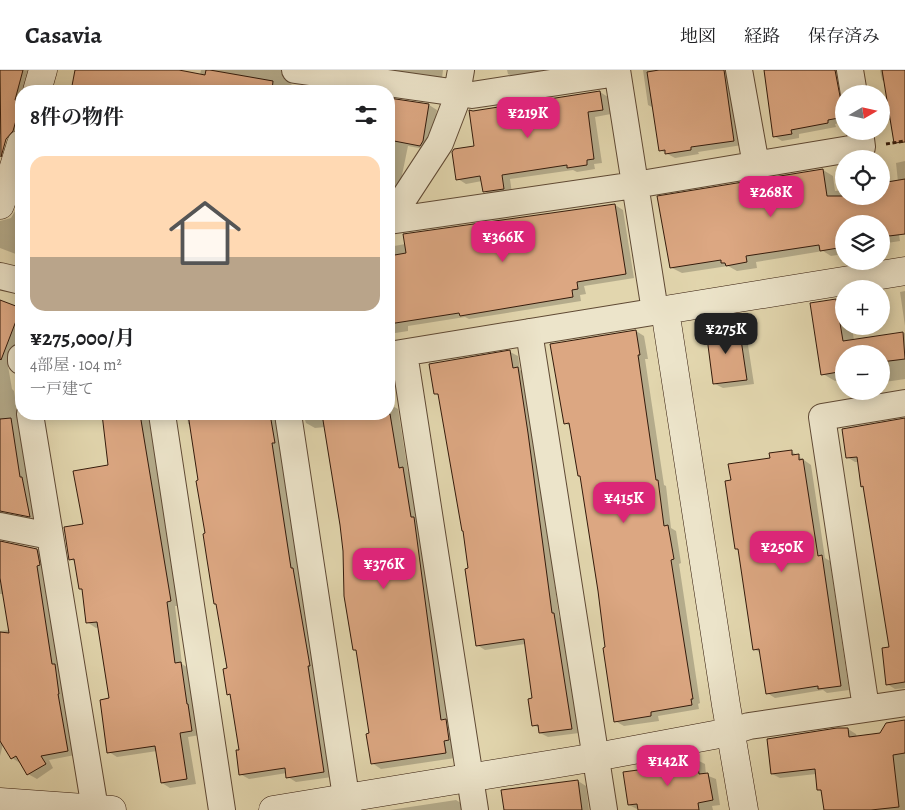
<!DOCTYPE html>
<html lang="ja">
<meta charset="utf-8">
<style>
body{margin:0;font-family:Alegreya,"Noto Serif JP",serif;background:#f6f6f6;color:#202124;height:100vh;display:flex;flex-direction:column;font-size:19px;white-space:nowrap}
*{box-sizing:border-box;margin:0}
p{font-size:16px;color:#757577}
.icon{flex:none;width:28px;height:28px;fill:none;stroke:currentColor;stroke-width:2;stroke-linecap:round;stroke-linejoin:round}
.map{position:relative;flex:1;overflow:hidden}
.side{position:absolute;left:15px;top:15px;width:380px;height:335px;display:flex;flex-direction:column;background:#fff;border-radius:20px;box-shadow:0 2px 12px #0003}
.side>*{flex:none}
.needle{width:32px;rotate:81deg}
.tools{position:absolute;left:835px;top:15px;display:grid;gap:10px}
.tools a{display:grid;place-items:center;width:55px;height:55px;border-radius:50%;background:#fff;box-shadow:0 2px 12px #0003;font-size:25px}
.price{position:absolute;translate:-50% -42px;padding:0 11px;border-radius:10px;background:#db2777;color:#fff;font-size:16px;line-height:32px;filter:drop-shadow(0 1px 2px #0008)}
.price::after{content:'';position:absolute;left:50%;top:30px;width:15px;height:11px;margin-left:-8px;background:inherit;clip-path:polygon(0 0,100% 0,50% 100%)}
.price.current{background:#222;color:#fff}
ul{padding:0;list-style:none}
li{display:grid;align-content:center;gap:10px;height:265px;padding:0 15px}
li+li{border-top:1px solid #e0e0e0}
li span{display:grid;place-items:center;height:155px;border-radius:15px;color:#555}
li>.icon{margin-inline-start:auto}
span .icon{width:90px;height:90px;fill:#fffc;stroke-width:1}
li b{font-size:21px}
h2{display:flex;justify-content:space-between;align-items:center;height:60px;padding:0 15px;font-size:21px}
header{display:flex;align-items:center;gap:30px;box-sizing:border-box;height:70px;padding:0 25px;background:#fff;border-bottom:1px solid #e0e0e0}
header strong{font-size:24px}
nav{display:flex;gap:28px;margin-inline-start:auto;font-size:18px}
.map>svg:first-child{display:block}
.shadow{fill:#0003}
.building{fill:#dca782;stroke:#331a0b}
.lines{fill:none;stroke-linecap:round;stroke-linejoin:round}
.street-casing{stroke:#5f4934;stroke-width:28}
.secondary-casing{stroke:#331a0b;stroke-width:29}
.path{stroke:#331a0b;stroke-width:3;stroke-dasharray:4 2.5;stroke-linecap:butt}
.street{stroke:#ece4ca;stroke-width:26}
.secondary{stroke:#ece4ca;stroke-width:28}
</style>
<header>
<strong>Casavia</strong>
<nav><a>地図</a><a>経路</a><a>保存済み</a></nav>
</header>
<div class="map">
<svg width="905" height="740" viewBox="0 0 905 740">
<rect width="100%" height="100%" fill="#e2d6ae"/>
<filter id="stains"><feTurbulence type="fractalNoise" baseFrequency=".004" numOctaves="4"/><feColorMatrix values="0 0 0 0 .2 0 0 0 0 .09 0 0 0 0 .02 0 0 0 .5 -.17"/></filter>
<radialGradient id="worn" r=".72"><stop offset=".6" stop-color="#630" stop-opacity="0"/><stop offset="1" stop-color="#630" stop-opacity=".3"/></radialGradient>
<path class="shadow" d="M0 0H37L30 21H21V66L17 69 0 64Z
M76 0H173L200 5 201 0H289V12L293 16 329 21H72Z
M383 0H443L442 8Z
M507 0H570L516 8 508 4Z
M643 0H730L742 75 698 82 699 84 675 88 660 80 654 38 648 35Z
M765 0H842L844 52 835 54 836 57 799 64V68L782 71 774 66Z
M880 0H905V57L886 12 882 10Z
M600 22 608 27 611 44 595 47 602 93 594 94 595 99 577 102 573 100 510 109 512 123 492 126 484 121 482 111 466 114 458 109 475 77Z
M389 30 429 35 437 40 431 76 429 80 408 76 401 110 389 124Z
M905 91V151L897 152 900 171 881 174V154H844V184L831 186 823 181 756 192 757 198 737 201 728 196 682 203 672 198 823 100 833 106 835 121 844 120V126H881L898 112 896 93Z
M21 131V186L0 178V151L11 148Z
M615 135 623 140 634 208 584 216 586 224 580 225 581 231 469 249 465 247 408 256V261L389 264V219L416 214 389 206V177Z
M905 221V256L900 222Z
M836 230 844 234V256H852L854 271 905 263V309L885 312 881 309V284H844V310L835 311 823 304 811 234Z
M3 232 21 240V263L8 296 12 319 14 321 28 412 37 450 0 449V238Z
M738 257 746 262 754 314 723 318 715 314Z
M636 261 644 266 648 289H645L664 415 666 416 671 458 676 461 681 493 679 494 700 633 698 634 699 639 658 646 659 651 624 656 615 651 607 578 581 407 579 405 570 356 565 353 552 275Z
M510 282 518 286 520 300 526 303 536 368 559 547 562 549 579 663 548 667 540 663V658L533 655V629L525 574 485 580 477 575 470 499 440 326 435 323Z
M389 334 398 339 408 402 412 404 455 688 381 699 372 693 370 664 358 582 354 580 344 481 325 357 315 358 306 353 303 344H389Z
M104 344H148L179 536H175L182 594 190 599 200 665 188 667 196 714 170 718 162 713 157 681 117 687 109 682 111 629 99 557 96 558 87 552 83 520 80 518 76 492 70 489 110 396Z
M187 344H283L332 707 296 712 288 707 287 703 249 709 240 704V681L231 625 228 624V600L206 464 191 355 188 354Z
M905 349V618L895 619 887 614 890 578 859 392H855L847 387Z
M791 381 811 395 825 488 830 491 849 620 827 623 823 620 775 628 767 623 761 583 754 579 740 480 737 479 732 411 771 389Z
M0 473 37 480 45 485 75 685 49 690 53 698 37 709 28 704 20 693 12 688 3 674 0 686V561L10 560 4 524H0Z
M905 651V740H825L823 722 818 719 816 704 780 708 772 704 848 659 856 664 857 667 880 664Z
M697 690 705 694 706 705 716 709 720 735 712 736 713 740H639L629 735 677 696Z
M578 711 586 716 589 740H506Z
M456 730 464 735 465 740H390Z"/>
<path class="building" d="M0 0H23L15 30 21 33 13 61 6 69 1 87Z
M75 0H179L205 5 206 0H210L273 11 272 21H71Z
M659 0H724L734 71 691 77V80L665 84V80L659 81 647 2Z
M764 0H835L844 47 828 50V53L791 60 792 64 773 67Z
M882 0H905V72L894 73Z
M600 21 603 40 588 42 594 89 587 90V95L567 98V95L502 105 504 119 483 122 480 106 456 110 452 82 454 79 474 76 469 40 473 41Z
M389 28 429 34 423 71 420 76 389 70Z
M823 99 827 126H881V113L905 109V164L881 167V154H844V177L820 181 819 175 746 186 747 192 726 196 725 193H721V190L670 198 657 126Z
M615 134 626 204 577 212 578 219 572 220 573 227 460 246 459 243 389 254V186L406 183 403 164Z
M836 229 843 271 903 262 905 289 881 292V284H844V301L821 305 810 233Z
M0 230 21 238 1 290 0 289Z
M739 256 747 310 713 314 706 260Z
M636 260 640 285H638L656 410H658L664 456 668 455 674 489 671 490 693 629H691L692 635 651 642V646L614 652 603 578 605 577 598 521 580 406H578L569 353 564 354 550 274Z
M510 280 513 298 518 297 528 363 552 543H554L572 659 539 663 538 655 532 656 528 629 532 628 524 569 476 576 465 499 468 498 463 461H462L438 324H434L429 294Z
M102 344H140L171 531 167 532 175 593 181 592 187 634H188L192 661 180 663 187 709 161 713 155 676 107 683 100 630 109 628 97 552 86 553 82 519H79L74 489 69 490 64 457 83 454 73 401 108 395Z
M188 344H270L275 373H272L291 498H293L310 596H308L324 702 286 708 285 698 239 705 236 680H239L230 624 227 625 223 599 227 598 216 534H214L207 490 203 464 205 463 196 411 198 410Z
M322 344H390L399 398 403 397 411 447H414L441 650 446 649 449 670 444 671 446 683 371 694 366 664 369 663 356 580H353L344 526 343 481 340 455Z
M11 348 20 407H22L30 447 0 441V349Z
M905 348V612L886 615 882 578 889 577 863 416 861 417 857 387 846 388 842 359Z
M792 380V385L799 384V390L803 389 818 486 822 485 841 616 818 619V616L766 624 759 579 753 580 738 479H735L725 411 731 410 728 394 770 388 769 383Z
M0 471 37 479 40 495 37 496 52 594H55L59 624H58L68 681 41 686 46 694 27 705 16 686 11 689 0 671V562L9 563 0 508Z
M905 650V683L893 685 899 737 871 740H824L821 720H817L815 699 771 704 767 669 837 658H848L849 667 880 663 886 653Z
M697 688 699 704 708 703 713 730 698 733 699 740H638L637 734 628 735 623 702 675 695V692Z
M578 710 582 740H504L501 720Z"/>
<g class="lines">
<defs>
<path id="street" d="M295 0 472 25 617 3
M617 0 655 241
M739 0 756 95
M850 0 854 24
M389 151 635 115 862 77 860 61
M389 151 440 73 455 34 461 0
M0 206 21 211
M529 262 604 740
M404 283 475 740
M389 285 665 240
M21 287V291
M30 344 95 739
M162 344 222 740
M288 344 348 740
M0 456 50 466
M866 638 822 347 905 333
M730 662 749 656 905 633"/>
<path id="secondary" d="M37 21 43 0
M0 135 12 103 21 74
M0 732 112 740
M273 740 596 687 730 662
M744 740 726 635 665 240 905 201"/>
</defs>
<use href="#street" class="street-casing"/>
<use href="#secondary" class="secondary-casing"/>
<path class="path" d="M886 74 905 71"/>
<use href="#street" class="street"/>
<use href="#secondary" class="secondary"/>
</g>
<rect width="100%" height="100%" filter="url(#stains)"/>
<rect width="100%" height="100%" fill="url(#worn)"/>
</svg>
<div class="tools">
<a><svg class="needle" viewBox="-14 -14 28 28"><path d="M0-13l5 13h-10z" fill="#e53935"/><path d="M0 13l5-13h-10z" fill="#757577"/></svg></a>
<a><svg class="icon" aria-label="locate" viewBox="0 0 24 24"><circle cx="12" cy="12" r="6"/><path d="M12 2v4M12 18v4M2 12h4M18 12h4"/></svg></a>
<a><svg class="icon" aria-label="layers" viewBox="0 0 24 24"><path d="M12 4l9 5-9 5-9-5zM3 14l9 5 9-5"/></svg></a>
<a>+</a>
<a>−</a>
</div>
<b class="price" style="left:528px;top:69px">¥219K</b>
<b class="price" style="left:771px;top:148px">¥268K</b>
<b class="price" style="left:503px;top:193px">¥366K</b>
<b class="price current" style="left:726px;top:285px">¥275K</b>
<b class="price" style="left:624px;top:454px">¥415K</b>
<b class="price" style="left:782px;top:503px">¥250K</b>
<b class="price" style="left:384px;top:520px">¥376K</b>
<b class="price" style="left:668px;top:717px">¥142K</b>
<section class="side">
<h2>8件の物件<svg class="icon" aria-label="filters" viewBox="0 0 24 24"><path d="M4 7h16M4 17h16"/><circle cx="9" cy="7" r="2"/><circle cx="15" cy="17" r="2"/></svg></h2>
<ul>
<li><span style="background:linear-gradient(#ffd9b3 65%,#b9a48a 0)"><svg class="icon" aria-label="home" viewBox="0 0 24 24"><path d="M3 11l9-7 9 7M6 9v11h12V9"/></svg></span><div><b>¥275,000/月</b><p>4部屋 · 104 m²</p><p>一戸建て</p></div></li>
</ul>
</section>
</div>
